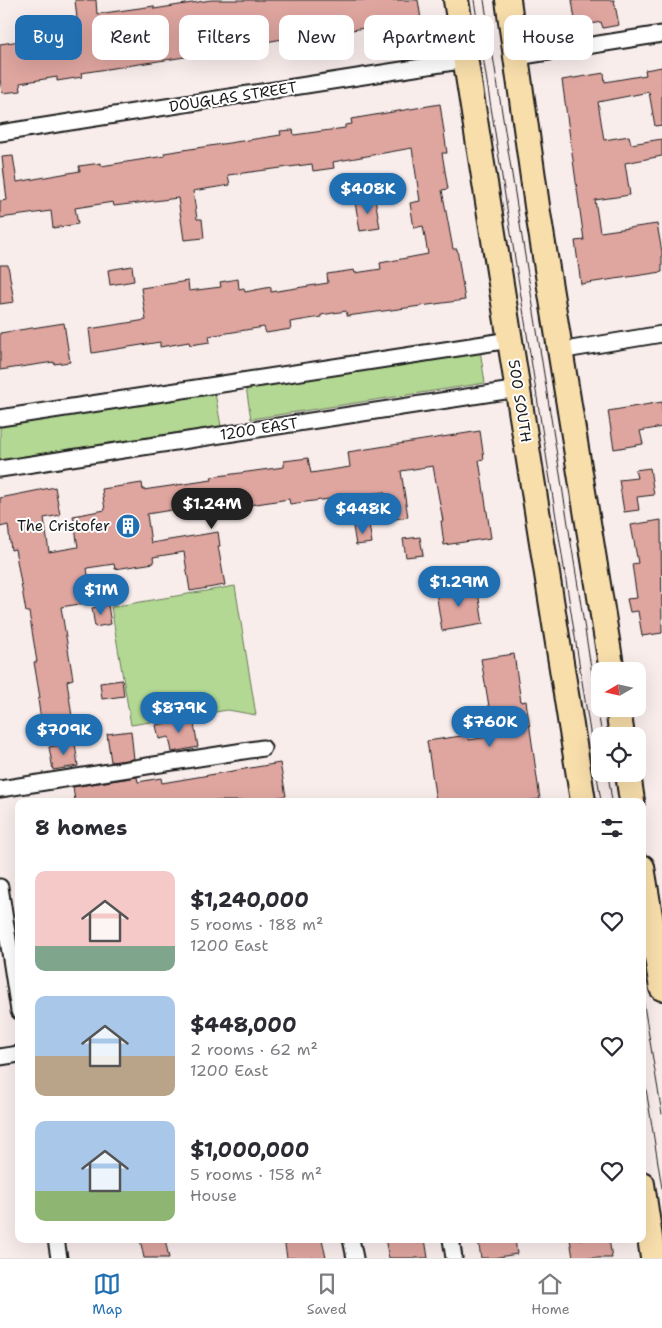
<!DOCTYPE html>
<meta charset="utf-8">
<style>
body{margin:0;font-family:"Shantell Sans",sans-serif;background:#f7f7f7;color:#2b2b33;height:100vh;display:flex;flex-direction:column;font-size:19px;white-space:nowrap}
*{box-sizing:border-box;margin:0}
p{font-size:16px;color:#7c7c81}
.icon{flex:none;width:28px;height:28px;fill:none;stroke:currentColor;stroke-width:2;stroke-linecap:round;stroke-linejoin:round}
.map{position:relative;flex:1;overflow:hidden}
.side{position:absolute;left:15px;top:798px;width:631px;height:445px;display:flex;flex-direction:column;background:#fff;border-radius:10px;box-shadow:0 5px 20px #0002}
.side>*{flex:none}
.hud{position:absolute;left:15px;top:15px;width:632px;height:45px;display:flex;gap:10px}
.needle{width:32px;rotate:261deg}
.buttons{position:absolute;left:591px;top:662px;display:grid;gap:10px}
.buttons a{display:grid;place-items:center;width:55px;height:55px;border-radius:10px;background:#fff;box-shadow:0 5px 20px #0002;font-size:25px}
.price{position:absolute;translate:-50% -42px;padding:0 11px;border-radius:18px;background:#1f6fb2;color:#fff;font-size:16px;line-height:32px;filter:drop-shadow(0 1px 2px #0008)}
.price::after{content:'';position:absolute;left:50%;top:30px;width:15px;height:11px;margin-left:-8px;background:inherit;clip-path:polygon(0 0,100% 0,50% 100%)}
.price.selected{background:#222;color:#fff}
ul{padding:0;list-style:none}
li{display:flex;align-items:center;gap:15px;height:125px;padding:0 20px}
li span{display:grid;place-items:center;flex:none;width:140px;height:100px;border-radius:10px;color:#555}
li>.icon{margin-inline-start:auto}
span .icon{width:60px;height:60px;fill:#fffc;stroke-width:1}
li b{font-size:21px}
h2{display:flex;justify-content:space-between;align-items:center;height:60px;padding:0 20px;font-size:21px}
.chip{padding:0 18px;border-radius:10px;background:#fff;box-shadow:0 5px 20px #0002;font-size:18px;line-height:45px}
.chip.selected{background:#1f6fb2;color:#fff}
.tabs{display:flex;justify-content:space-around;align-items:center;height:70px;border-top:1px solid #e1e1e2;background:#fff;font-size:14px;color:#7c7c81}
.tabs a{display:grid;justify-items:center;gap:2px}
.tabs .selected{color:#1f6fb2}
.map>svg:first-child{display:block}
.green{fill:#b3d893;stroke:#687a58}
.building{fill:#dfa59f;stroke:#1c1c1c}
.lines{fill:none;stroke-linecap:round;stroke-linejoin:round}
.minor-casing{stroke:#1c1c1c;stroke-width:19}
.primary-casing{stroke:#1c1c1c;stroke-width:28}
.minor{stroke:#fff;stroke-width:15}
.primary{stroke:#f8deab;stroke-width:24}
.tram{stroke:#1c1c1c;stroke-width:1}
.labels{text-anchor:middle;stroke-width:4;stroke-linejoin:round;paint-order:stroke}
.street-label{font-size:15px;fill:#1c1c1c;stroke:#fff}
.poi-label{font-size:15px;fill:#1c1c1c;stroke:#fff;text-anchor:end}
</style>
<div class="map">
<svg width="662" height="1258" viewBox="0 0 662 1258">
<rect width="100%" height="100%" fill="#f9edec"/>
<filter id="ink" filterUnits="userSpaceOnUse"><feTurbulence type="fractalNoise" baseFrequency=".02" numOctaves="2"/><feDisplacementMap in="SourceGraphic" scale="10" xChannelSelector="R" yChannelSelector="G"/><feConvolveMatrix kernelMatrix="1 2 1 2 8 2 1 2 1" color-interpolation-filters="sRGB"/></filter>
<g filter="url(#ink)">
<path class="green" d="M480 350 485 383 251 419 246 387Z
M215 393 221 426 0 460V426Z
M235 586 256 715 228 710 131 725 111 607Z"/>
<path class="building" d="M75 0H96L97 14 154 6V9L211 0H418L421 19 333 33V27L307 32 308 37 288 41V38L255 44 256 46 81 73 82 77 57 81V77L20 83 21 91 2 93 0 79V44L20 41V37L78 28Z
M572 0H614L619 25 603 28 601 22 576 27Z
M662 67V125L655 126 649 92 598 102 604 140 629 136 631 144 662 139V156L625 163 630 195 595 200 600 232 657 224 662 252V272L581 284 575 241 584 240 562 80 604 73 605 82 646 75 645 70Z
M440 104 447 153H442L448 189 442 190 453 249H457L465 300 347 316 346 311 321 315V317L290 322 291 329 266 333 264 327 209 336 210 342 190 345 189 342 160 347V342L92 353 89 329 146 320 141 288 188 281 189 291 221 287 220 282 238 279 239 289 244 288 245 292 271 287V292L328 283 327 274 354 270 355 273 381 269 380 263 428 254 423 226 414 228 410 203 420 201 412 148 333 162 334 168 313 171 312 164 228 175 230 185 193 191 197 219H202L204 238 184 240 178 198 114 206 113 202 75 208 78 224 53 228 51 211 0 218V201L7 200 2 157 13 156 17 182 80 171 79 166 101 163V166L165 156 164 153 281 135 280 131 293 130 294 135 345 128V125L352 124 351 119Z
M375 198 380 228 360 231 355 202Z
M0 265H8L14 302 0 304Z
M132 266 134 281 110 285 108 270Z
M64 323 70 362 54 364V362L0 370V333Z
M662 402V427L640 431 643 444 614 449 608 411Z
M480 431 484 459 479 460 491 538 444 545 441 521H443L433 466 401 471 408 517 388 520 384 492 290 504 289 499 217 510 215 503 147 514 151 543 218 532 220 546H218L225 585 190 591 184 552 153 557 154 563 115 569 114 564 87 568 92 602 61 607 73 679 67 681 72 717 41 721 38 699 40 698 34 662H37L29 612H26L15 549 11 550 8 525 0 527V498L55 487 60 515 44 518 49 552 78 547 73 516 105 510 102 489 142 483 143 490 212 480 211 477 284 467V461L308 458 311 473 350 467 348 452Z
M650 468 654 495 637 497 639 510 624 512 619 480 637 478 635 470Z
M661 520 662 633 642 636 638 611 630 612 627 599 637 598 632 564 638 563 631 525Z
M369 524 372 543 356 545 353 527Z
M420 537 423 555 406 557 403 539Z
M477 586 483 624 442 631 436 592Z
M108 605 111 624 95 627 92 608Z
M514 654 521 702 526 701 540 799 525 801H436L427 741 468 735 469 740 494 736 481 659Z
M122 680 124 696 102 699 100 683Z
M193 718 198 747 172 752 169 737 159 739 156 725Z
M131 731 134 759 111 762 107 734Z
M75 743 78 766 53 770 49 747Z
M280 763 286 796 253 801H75L73 787 137 777 138 782 161 778 162 783Z
M140 1239H165L169 1258H144Z
M284 1239H322L326 1258H287Z
M385 1239H425L428 1258H389Z
M478 1239H515L517 1254 493 1258H481Z
M570 1239H609L612 1258H573Z"/>
<g class="lines">
<defs>
<path id="minor" d="M517 57 662 34
M0 133 466 60
M559 351 662 334
M0 418 510 340
M0 469 518 389
M0 789 263 748
M0 887 19 1011
M0 1057 19 1054
M56 1239 59 1258
M351 1239 355 1258
M451 1239 454 1258"/>
<path id="primary" d="M456 0 583 801
M508 0 538 213 612 671
M618 709 622 736
M628 774 632 801
M642 867 662 988
M642 1184 653 1258"/>
</defs>
<use href="#minor" class="minor-casing"/>
<use href="#primary" class="primary-casing"/>
<use href="#minor" class="minor"/>
<use href="#primary" class="primary"/>
<path class="tram" d="M474 0 601 801
M484 0 602 736
M608 774 612 801
M642 993 662 1114
M642 1064 662 1188"/>
</g>
</g>
<defs>
<symbol id="building-disc" viewBox="-11 -11 22 22"><circle r="9.5" fill="#1f6fb2" stroke="#fff"/><path d="M-4-6H4V6H1V3H-1V6H-4ZM-2.5-4.3h1.7v1.8h-1.7ZM.8-4.3h1.7v1.8H.8ZM-2.5-1h1.7V.8h-1.7ZM.8-1h1.7V.8H.8Z" fill="#fff"/></symbol>
</defs>
<g fill-rule="evenodd">
<use href="#building-disc" x="114" y="512" width="28" height="28"/>
</g>
<g class="labels">
<g class="street-label">
<text transform="translate(233 97) rotate(-9)" y="5">DOUGLAS STREET</text>
<text transform="translate(520 401) rotate(81)" y="5">500 SOUTH</text>
<text transform="translate(259 429) rotate(-9)" y="5">1200 EAST</text>
</g>
<g class="poi-label">
<text x="110" y="531">The Cristofer</text>
</g>
</g>
</svg>
<div class="buttons">
<a><svg class="needle" viewBox="-14 -14 28 28"><path d="M0-13l5 13h-10z" fill="#e53935"/><path d="M0 13l5-13h-10z" fill="#7c7c81"/></svg></a>
<a><svg class="icon" aria-label="locate" viewBox="0 0 24 24"><circle cx="12" cy="12" r="6"/><path d="M12 2v4M12 18v4M2 12h4M18 12h4"/></svg></a>
</div>
<b class="price" style="left:368px;top:215px">$408K</b>
<b class="price selected" style="left:212px;top:530px">$1.24M</b>
<b class="price" style="left:363px;top:535px">$448K</b>
<b class="price" style="left:459px;top:608px">$1.29M</b>
<b class="price" style="left:101px;top:616px">$1M</b>
<b class="price" style="left:179px;top:734px">$879K</b>
<b class="price" style="left:490px;top:748px">$760K</b>
<b class="price" style="left:64px;top:756px">$709K</b>
<div class="hud">
<a class="chip selected">Buy</a>
<a class="chip">Rent</a>
<a class="chip">Filters</a>
<a class="chip">New</a>
<a class="chip">Apartment</a>
<a class="chip">House</a>
</div>
<section class="side">
<h2>8 homes<svg class="icon" aria-label="filters" viewBox="0 0 24 24"><path d="M4 7h16M4 17h16"/><circle cx="9" cy="7" r="2"/><circle cx="15" cy="17" r="2"/></svg></h2>
<ul>
<li><span style="background:linear-gradient(#f6c9c9 75%,#7fa58c 0)"><svg class="icon" aria-label="home" viewBox="0 0 24 24"><path d="M3 11l9-7 9 7M6 9v11h12V9"/></svg></span><div><b>$1,240,000</b><p>5 rooms · 188 m²</p><p>1200 East</p></div><svg class="icon" aria-label="heart" viewBox="0 0 24 24"><path d="M12 20l-8-8c-3-5 5-10 8-4 3-6 11-1 8 4z"/></svg></li>
<li><span style="background:linear-gradient(#a9c7e8 60%,#b9a48a 0)"><svg class="icon" aria-label="home" viewBox="0 0 24 24"><path d="M3 11l9-7 9 7M6 9v11h12V9"/></svg></span><div><b>$448,000</b><p>2 rooms · 62 m²</p><p>1200 East</p></div><svg class="icon" aria-label="heart" viewBox="0 0 24 24"><path d="M12 20l-8-8c-3-5 5-10 8-4 3-6 11-1 8 4z"/></svg></li>
<li><span style="background:linear-gradient(#a9c7e8 70%,#8fb573 0)"><svg class="icon" aria-label="home" viewBox="0 0 24 24"><path d="M3 11l9-7 9 7M6 9v11h12V9"/></svg></span><div><b>$1,000,000</b><p>5 rooms · 158 m²</p><p>House</p></div><svg class="icon" aria-label="heart" viewBox="0 0 24 24"><path d="M12 20l-8-8c-3-5 5-10 8-4 3-6 11-1 8 4z"/></svg></li>
</ul>
</section>
</div>
<nav class="tabs">
<a class="selected"><svg class="icon" aria-label="map" viewBox="0 0 24 24"><path d="M3 6l6-2 6 2 6-2v14l-6 2-6-2-6 2zM9 4v14M15 6v14"/></svg>Map</a>
<a><svg class="icon" aria-label="saved" viewBox="0 0 24 24"><path d="M7 4h10v16l-5-4-5 4z"/></svg>Saved</a>
<a><svg class="icon" aria-label="home" viewBox="0 0 24 24"><path d="M3 11l9-7 9 7M6 9v11h12V9"/></svg>Home</a>
</nav>
